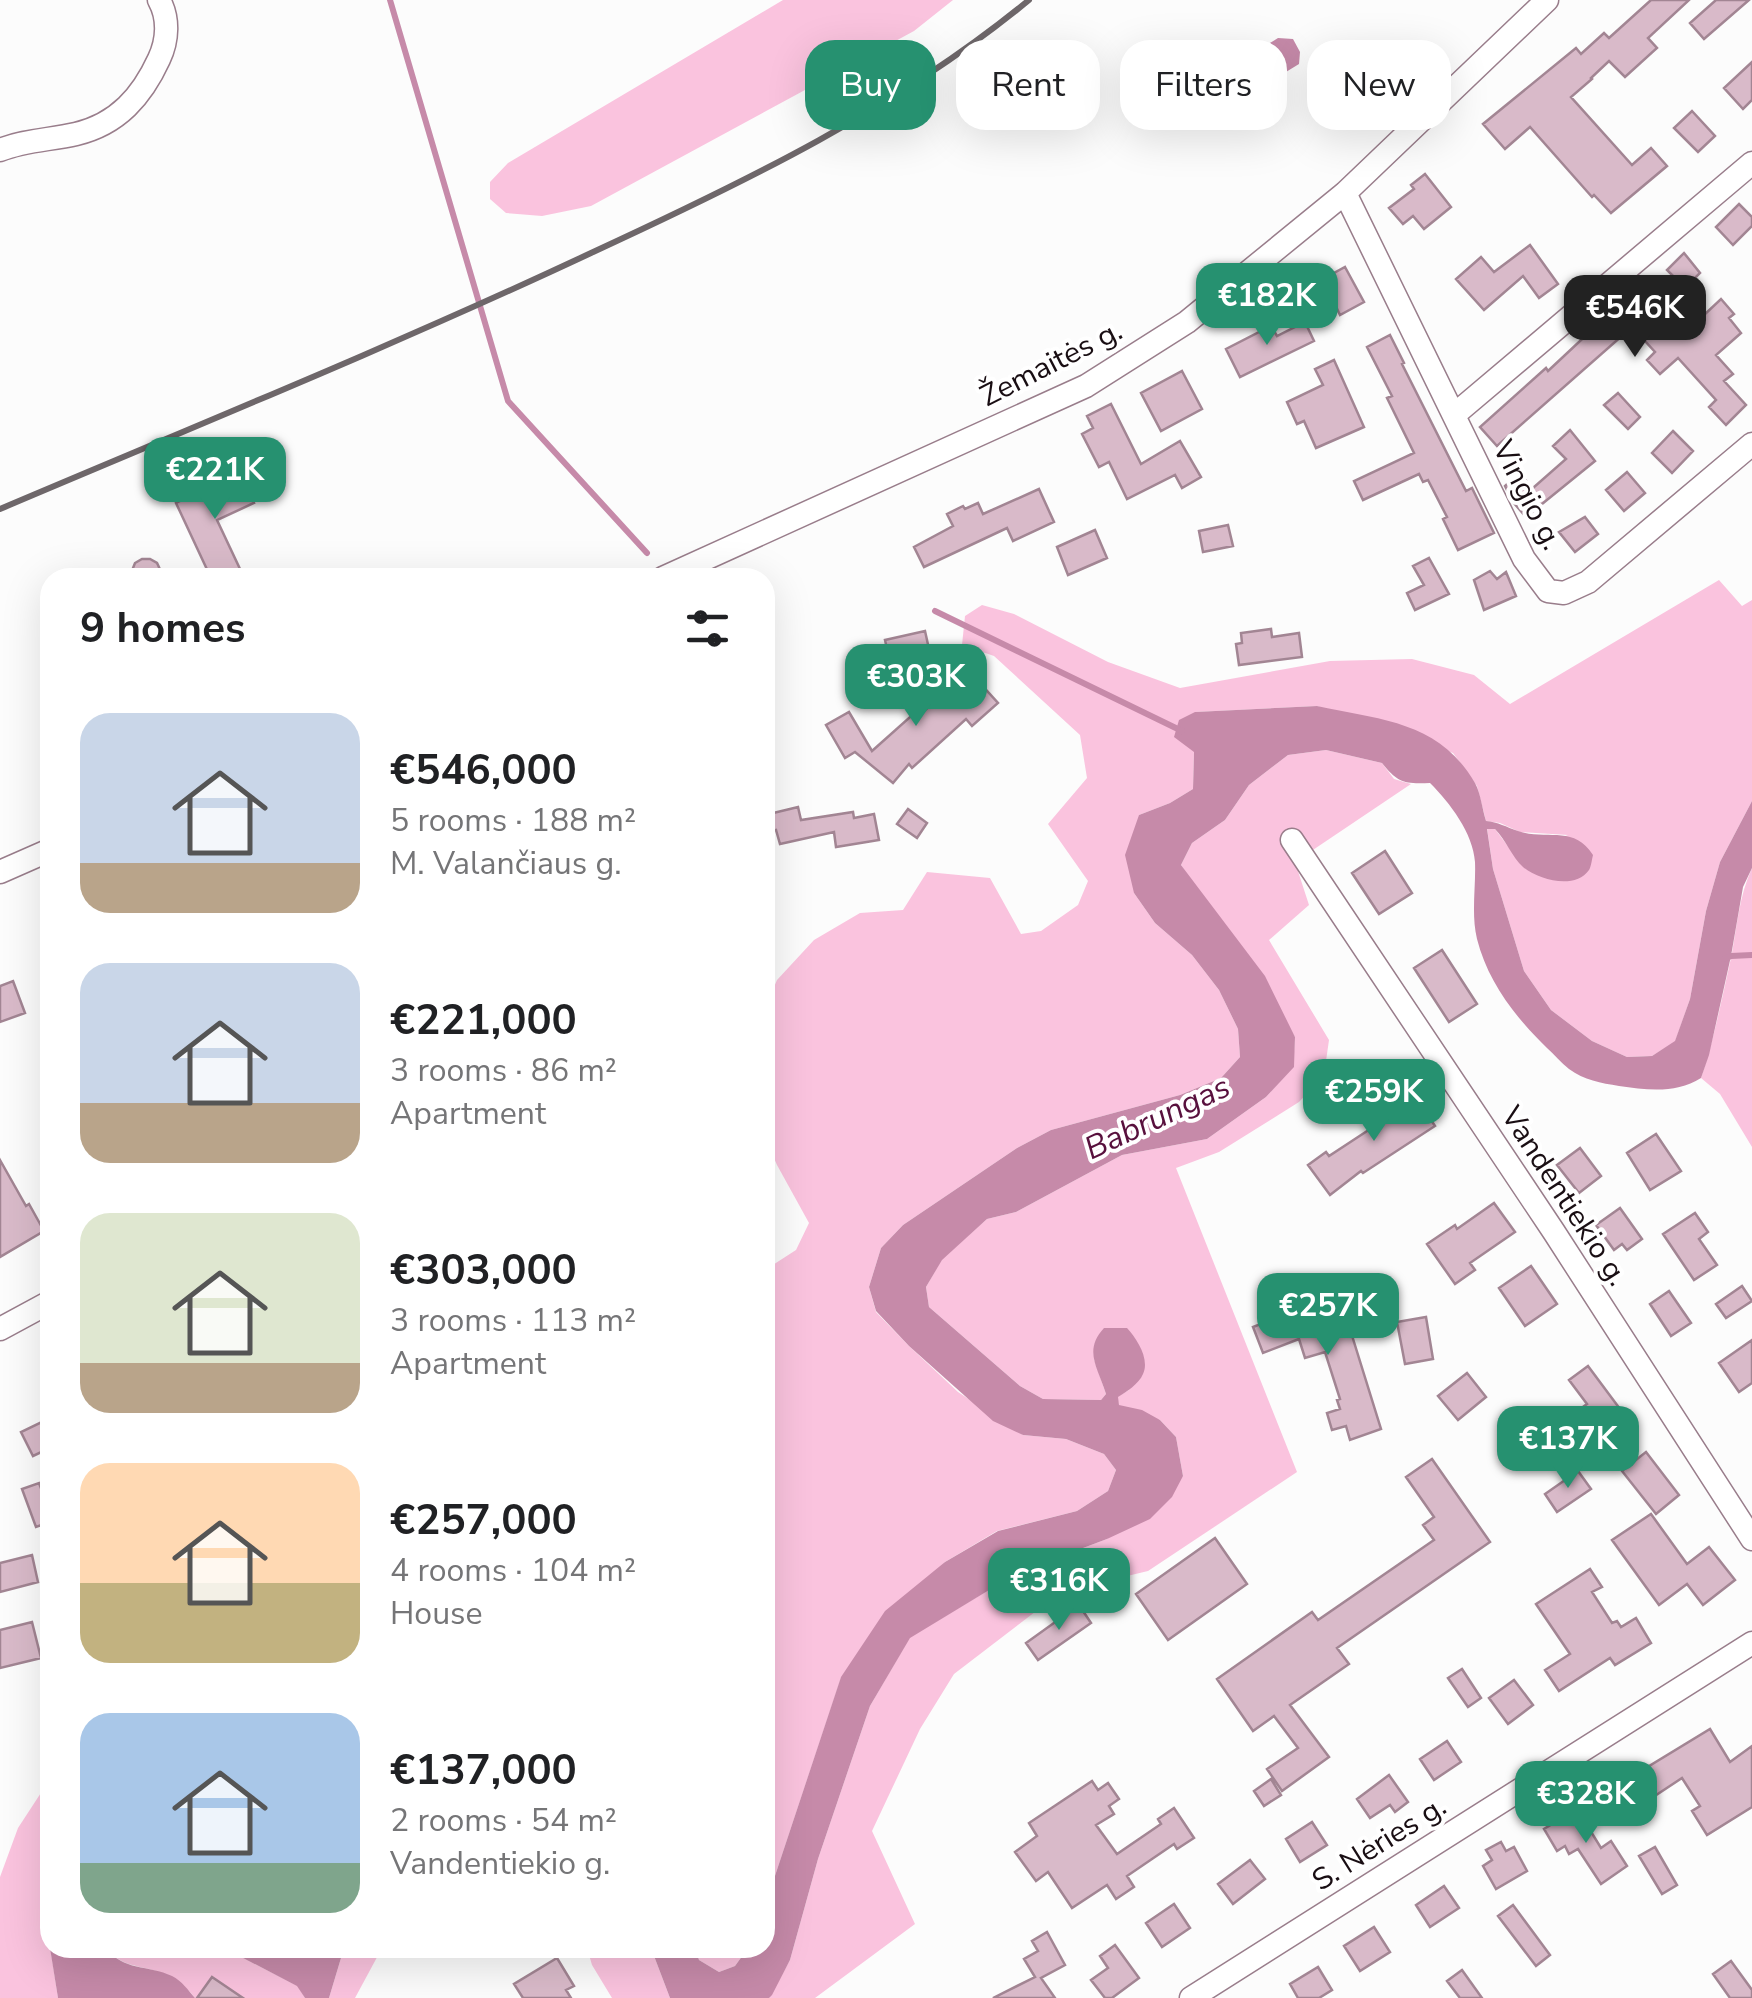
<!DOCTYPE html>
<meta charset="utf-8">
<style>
body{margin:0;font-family:"Nunito Sans",sans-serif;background:#f6f6f6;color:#202124;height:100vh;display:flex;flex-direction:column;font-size:38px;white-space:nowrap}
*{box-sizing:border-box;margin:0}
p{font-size:32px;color:#757577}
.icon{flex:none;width:55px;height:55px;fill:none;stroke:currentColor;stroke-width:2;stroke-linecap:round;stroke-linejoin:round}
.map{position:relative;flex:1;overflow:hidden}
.drawer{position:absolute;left:40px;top:568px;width:735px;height:1390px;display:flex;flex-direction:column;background:#fff;border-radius:30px;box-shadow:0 10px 40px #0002}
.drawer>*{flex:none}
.guide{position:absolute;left:805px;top:40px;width:795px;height:90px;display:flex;gap:20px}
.price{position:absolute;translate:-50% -85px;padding:0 22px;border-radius:20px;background:#269170;color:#fff;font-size:32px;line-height:65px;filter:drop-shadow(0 2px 5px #0008)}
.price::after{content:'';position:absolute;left:50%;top:60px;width:30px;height:22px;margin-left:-15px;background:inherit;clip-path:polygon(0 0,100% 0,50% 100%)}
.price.on{background:#222;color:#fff}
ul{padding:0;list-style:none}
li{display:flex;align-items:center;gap:30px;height:250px;padding:0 40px}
li span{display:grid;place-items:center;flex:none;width:280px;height:200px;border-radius:30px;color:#555}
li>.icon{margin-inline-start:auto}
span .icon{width:120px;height:120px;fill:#fffc;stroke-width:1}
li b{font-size:42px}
h2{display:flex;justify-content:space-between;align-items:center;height:120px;padding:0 40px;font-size:42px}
.chip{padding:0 35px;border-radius:30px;background:#fff;box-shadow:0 10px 40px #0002;font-size:35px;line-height:90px}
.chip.on{background:#269170;color:#fff}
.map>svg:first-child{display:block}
.green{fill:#fac3de}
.water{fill:#c68aa9}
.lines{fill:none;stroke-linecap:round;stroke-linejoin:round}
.stream{stroke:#c68aa9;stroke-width:6}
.building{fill:#d9bac9;stroke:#a28593;stroke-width:2.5}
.minor-casing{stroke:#997d8b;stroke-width:25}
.minor{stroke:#fff;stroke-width:22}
.rail{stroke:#6e676a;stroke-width:6}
.labels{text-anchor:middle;stroke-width:8;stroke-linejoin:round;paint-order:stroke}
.street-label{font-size:30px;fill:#190e13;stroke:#fff}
.water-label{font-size:32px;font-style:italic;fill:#58103d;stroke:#fff}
</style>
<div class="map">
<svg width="1752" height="1998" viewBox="0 0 1752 1998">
<rect width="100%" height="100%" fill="#fcfcfc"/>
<path class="green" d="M783 0H953L914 31 591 206 542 216 506 213 490 199V182L508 163Z
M1719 580 1742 606 1752 600V801L1720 862 1706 911 1690 999 1675 1042 1652 1056 1627 1057 1592 1041 1551 1010 1524 971 1493 869 1487 828 1495 829 1513 853 1568 835 1520 832 1500 823 1486 821 1477 786 1453 753 1317 706 1195 712 1193 789 1170 803 1139 815 1134 893 1155 923 1192 955 1219 990 1238 1029 1240 1057 1221 1078 1180 1095 1051 1130 1017 1148 903 1225 881 1248 869 1287 876 1312 909 1346 958 1392 1023 1435 1066 1439 1104 1454 1116 1470 1108 1491 1077 1511 997 1531 945 1562 841 1678 765 1906V1270L796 1250 809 1223 777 1165 765 1138V1008L777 980 814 940 860 913 903 910 927 872 990 878 1021 934 1041 931 1078 905 1088 881 1048 824 1087 778 1080 735 994 656 962 645 965 616 982 605 1014 614 1108 662 1180 688 1330 661 1412 659 1474 675 1510 704Z
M1326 750 1382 763 1394 779 1411 784 1295 862 1309 905 1269 940 1329 1040 1324 1075 1299 1102 1219 1152 1176 1168 1297 1472 1148 1571 1061 1592 954 1674 920 1729 872 1831 915 1924 815 1998H769L790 1960 818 1859 870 1706 910 1637 1019 1572 1107 1539 1183 1476 1176 1437 1160 1420 1119 1406 1117 1397 1129 1390 1094 1359 1106 1394 1101 1400 1043 1399 1020 1386 929 1307 926 1287 942 1259 987 1219 1016 1212 1122 1155 1207 1139 1266 1097 1293 1067 1295 1037 1181 865 1192 843 1225 820 1249 785 1288 755Z
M1752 868V1147L1720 1094 1701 1078C1714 1039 1722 998 1731 958 1737 927 1739 896 1752 868Z
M50 1779V1867L44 1907 58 1998H0V1877L18 1828Z
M107 1948H224L298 1986 305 1998H195C185 1985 172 1976 156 1971 137 1965 119 1966 107 1948Z
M344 1948H382L355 1998H329Z
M587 1948H651L670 1998H612L592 1965Z
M695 1948H748L735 1966 719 1972 699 1960Z"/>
<path class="water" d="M1278 38 1293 39 1300 52 1299 64 1250 94 1244 93 1236 85C1233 60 1260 50 1278 38Z
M1317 706C1381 720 1439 721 1475 783 1481 794 1482 809 1486 821 1498 822 1506 827 1518 831 1547 841 1573 824 1593 855 1592 859 1591 867 1589 870 1575 890 1539 880 1523 867 1512 857 1506 840 1495 829H1487L1493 869 1524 971 1551 1010 1592 1041 1627 1057 1652 1056 1675 1041 1690 999 1706 911 1720 862 1752 801V868L1743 887 1731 956 1709 1055 1701 1078C1676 1094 1647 1090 1619 1086 1601 1083 1584 1080 1569 1069 1561 1063 1554 1054 1547 1048 1515 1017 1488 982 1477 939 1471 914 1476 887 1475 862 1473 833 1450 803 1430 783 1404 784 1398 783 1382 763L1326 750 1288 755 1249 785 1225 820 1192 843 1181 865 1265 976 1295 1037 1294 1067 1266 1097 1207 1139 1122 1155 1016 1212 987 1219 942 1260 926 1287 929 1307 1020 1386 1043 1399 1101 1400 1106 1394C1098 1367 1083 1351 1104 1328H1127C1137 1339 1150 1359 1143 1374 1139 1384 1126 1392 1118 1397L1119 1405 1142 1410 1160 1420 1176 1437 1183 1476 1172 1497 1150 1519 1107 1539 1019 1572 910 1638 870 1706 818 1859 790 1960 772 1995 769 1998H670L651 1948H695L699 1960 719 1972 735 1966 748 1948H765V1906L841 1677 885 1611 945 1562 998 1531 1077 1511 1108 1491 1116 1470 1104 1454 1066 1439 1023 1435 993 1421 909 1346 876 1311 869 1287 881 1248 903 1225 1017 1148 1051 1130 1180 1095 1221 1078 1240 1057 1238 1029 1219 990 1192 955 1155 923 1134 893 1125 855 1139 815 1170 803 1193 789 1194 752 1174 737 1179 720 1195 712Z
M50 1948H107C122 1971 149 1965 172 1976 182 1981 188 1990 195 1998H58Z
M224 1948H344L329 1998H305L297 1986Z"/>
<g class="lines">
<path class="stream" d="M390 0 508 401 647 553
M935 611 1182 731
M1724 959 1731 956 1752 955"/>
</g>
<path class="building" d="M1651 0H1689L1648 38 1657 48 1625 77 1609 61 1591 78 1592 79 1571 97 1632 165 1651 148 1667 166 1611 213 1594 195 1592 197 1530 127 1505 149 1483 124 1576 48 1581 54 1604 33 1609 38Z
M1716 0H1749L1704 39 1690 23Z
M1752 62V100L1743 109 1724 88Z
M1692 111 1715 136 1698 152 1674 128Z
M1425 174 1451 207 1424 229 1413 216 1403 224 1389 208 1414 189 1411 185Z
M1739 204 1752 217V226L1733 245 1716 227Z
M1530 245 1558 284 1539 298 1523 276 1484 310 1456 279 1481 257 1494 272Z
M1684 253 1700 273 1685 288 1667 270Z
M1345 267 1364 302 1340 315 1323 279Z
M1641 288 1679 333 1685 328 1687 331 1721 299 1734 314 1729 318 1741 333 1716 355 1733 374 1724 381 1746 405 1726 425 1709 407 1716 400 1678 358 1660 374 1647 360 1655 352 1632 327 1497 446 1480 427 1546 368 1548 371 1596 326 1598 328Z
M1305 322 1314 341 1240 377 1226 349 1271 326 1277 336Z
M1390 335 1404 363 1402 364 1466 491 1472 488 1494 533 1458 550 1443 519 1447 517 1428 480 1423 482 1419 474 1363 500 1354 481 1414 453 1387 398 1392 396 1367 347Z
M1334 360 1364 427 1316 448 1304 421 1297 424 1287 402 1323 385 1315 369Z
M1182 371 1202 409 1161 431 1141 393Z
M1618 393 1640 417 1628 429 1604 405Z
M1111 404 1141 464 1180 441 1201 477 1182 488 1175 475 1127 499 1109 462 1099 467 1082 434 1093 428 1087 416Z
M1570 430 1595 461 1526 517 1513 502 1505 486 1519 473 1533 488 1566 459 1553 446Z
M1673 431 1693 451 1672 473 1652 453Z
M240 472 254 503 217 520 240 569 222 578H211L176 503Z
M1627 472 1645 493 1624 511 1606 490Z
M1039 489 1054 522 1013 541 1007 528 924 567 914 547 953 526 947 514 963 506 965 509 978 503 983 514Z
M1585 517 1598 534 1575 552 1559 532Z
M1228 525 1233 546 1203 552 1199 531Z
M1095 530 1107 558 1068 575 1057 547Z
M1429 558 1449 594 1415 610 1407 593 1424 585 1413 566Z
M142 559H150L157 563 164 578H129L135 563Z
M1490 571 1497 579 1506 572 1516 596 1484 610 1474 580Z
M1271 629 1272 637 1299 633 1302 657 1239 665 1236 644 1242 643 1241 633Z
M925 631 931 658 891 667 885 640Z
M969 671 998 703 972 726 966 719 912 768 909 764 893 783 855 752 845 758 826 725 849 712 872 751 919 709 922 713Z
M798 807 801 820 853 812 854 818 874 814 879 840 836 847 834 832 780 844 776 830 767 832 765 815Z
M908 809 927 823 917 838 897 824Z
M1385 851 1412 893 1379 914 1352 873Z
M1442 950 1477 1004 1449 1022 1414 968Z
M13 981 25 1013 0 1022V986Z
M1406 1091 1413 1102 1417 1099 1435 1126 1363 1173 1361 1171 1330 1195 1308 1165 1326 1152 1329 1156 1390 1116 1383 1106Z
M1656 1134 1681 1171 1650 1190 1627 1153Z
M1580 1148 1601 1176 1579 1193 1557 1165Z
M0 1160 26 1206 29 1204 44 1231 0 1257Z
M1494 1203 1515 1232 1470 1263 1475 1270 1455 1284 1427 1244 1455 1225 1457 1229Z
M1620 1208 1642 1239 1627 1250 1622 1244 1614 1250 1596 1225Z
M1695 1213 1708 1232 1699 1239 1717 1265 1694 1280 1663 1234Z
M1531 1266 1557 1304 1525 1326 1499 1288Z
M1742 1286 1752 1301 1726 1318 1716 1304Z
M1669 1291 1691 1323 1671 1336 1650 1304Z
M1307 1297 1309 1306 1340 1297 1381 1429 1350 1440 1346 1426 1332 1430 1327 1413 1340 1409 1337 1400 1340 1399 1325 1352 1305 1358 1299 1339 1263 1353 1253 1327 1291 1312 1288 1303Z
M1426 1317 1433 1359 1405 1364 1397 1322Z
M1752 1340V1383L1739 1392 1719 1363Z
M1588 1366 1620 1409 1580 1438 1583 1441 1558 1459 1533 1422 1550 1411 1559 1424 1587 1404 1569 1380Z
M1467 1373 1486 1397 1458 1420 1438 1396Z
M50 1418V1448L33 1456 21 1432Z
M1646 1452 1679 1495 1656 1514 1622 1471Z
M1432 1459 1490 1542 1337 1648 1349 1664 1290 1705 1329 1757 1282 1791 1267 1769 1298 1748 1274 1716 1253 1731 1217 1679 1312 1612 1318 1620 1434 1540 1423 1525 1434 1517 1406 1477Z
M1578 1471 1591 1489 1557 1512 1545 1494Z
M39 1483 50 1512V1522L36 1527 22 1489Z
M1651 1514 1687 1564 1709 1547 1735 1580 1703 1605 1687 1584 1659 1605 1612 1540Z
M1215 1538 1247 1584 1168 1640 1136 1594Z
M32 1555 38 1582 0 1592V1563Z
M1590 1569 1602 1587 1592 1592 1612 1623 1617 1621 1621 1627 1636 1618 1651 1643 1615 1665 1610 1658 1559 1691 1545 1670 1570 1654 1536 1604Z
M1079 1605 1091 1623 1038 1660 1026 1643Z
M32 1622 41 1658 0 1668V1630Z
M1462 1669 1481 1698 1468 1707 1448 1678Z
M1514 1680 1533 1705 1508 1724 1489 1698Z
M1710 1729 1730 1762 1752 1746V1807L1707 1835 1692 1811 1700 1806 1682 1778 1629 1813 1613 1788Z
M1447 1741 1461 1762 1434 1780 1420 1759Z
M1389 1775 1408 1802 1395 1812 1390 1805 1370 1818 1357 1799Z
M1271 1779 1281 1795 1264 1806 1254 1791Z
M1092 1781 1098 1790 1108 1783 1119 1799 1109 1806 1114 1814 1096 1825 1117 1854 1161 1824 1158 1819 1174 1808 1194 1838 1177 1849 1174 1844 1127 1876 1134 1887 1116 1899 1107 1885 1072 1908 1048 1872 1036 1881 1015 1852 1037 1836 1029 1823Z
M1577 1809 1601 1848 1611 1841 1627 1866 1601 1884 1578 1849 1569 1854 1565 1846 1557 1851 1544 1829Z
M1312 1822 1327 1845 1300 1862 1286 1839Z
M1501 1842 1506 1851 1514 1847 1527 1871 1496 1889 1483 1866 1492 1860 1486 1850Z
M1655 1847 1677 1885 1662 1894 1639 1856Z
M1250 1860 1265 1879 1233 1904 1218 1884Z
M1444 1886 1459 1908 1430 1927 1416 1905Z
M1174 1904 1190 1928 1162 1947 1146 1923Z
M1513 1905 1550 1955 1536 1966 1498 1916Z
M1374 1927 1390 1952 1360 1971 1344 1946Z
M1047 1932 1065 1965 1041 1978 1055 1998H993L1035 1977 1024 1959 1038 1951 1032 1941Z
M1115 1945 1139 1978 1112 1998H1105L1091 1980 1108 1968 1100 1956Z
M557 1958 574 1986 566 1990 571 1998H523L514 1984Z
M1731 1961 1752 1990V1998H1730L1713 1974Z
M1318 1967 1332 1990 1319 1998H1298L1290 1984Z
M1462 1970 1482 1998H1460L1447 1981Z
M212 1977 243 1998H197Z"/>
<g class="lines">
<defs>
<path id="minor" d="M0 150C25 140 50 140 76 134 118 124 142 96 159 59 168 40 169 18 159 0
M1345 193 1524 559 1548 591 1564 593 1588 582 1752 444
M1454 415 1752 163
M663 578 1086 386 1187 322 1345 193 1547 0
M1292 840 1554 1232 1752 1539
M0 872 50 850
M0 1329 50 1302
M1191 1998 1752 1643"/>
</defs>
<use href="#minor" class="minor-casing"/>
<use href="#minor" class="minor"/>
<path class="rail" d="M0 509C198 425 397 344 591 253 745 182 898 108 1029 0"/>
</g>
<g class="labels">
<g class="street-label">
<text transform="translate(1051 363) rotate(-27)" y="10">Žemaitės g.</text>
<text transform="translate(1528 495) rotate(63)" y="10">Vingio g.</text>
<text transform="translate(1565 1196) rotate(57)" y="10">Vandentiekio g.</text>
<text transform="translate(1379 1843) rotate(-32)" y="10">S. Nėries g.</text>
</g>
<g class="water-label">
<text transform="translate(1157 1117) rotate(-25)" y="11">Babrungas</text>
</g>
</g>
</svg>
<b class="price" style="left:1267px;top:348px">€182K</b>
<b class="price on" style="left:1635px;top:360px">€546K</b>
<b class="price" style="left:215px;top:522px">€221K</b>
<b class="price" style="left:916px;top:729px">€303K</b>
<b class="price" style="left:1374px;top:1144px">€259K</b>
<b class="price" style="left:1328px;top:1358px">€257K</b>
<b class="price" style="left:1568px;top:1491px">€137K</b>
<b class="price" style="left:1059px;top:1633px">€316K</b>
<b class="price" style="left:1586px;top:1846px">€328K</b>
<div class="guide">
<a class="chip on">Buy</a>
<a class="chip">Rent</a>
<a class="chip">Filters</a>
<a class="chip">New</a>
</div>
<section class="drawer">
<h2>9 homes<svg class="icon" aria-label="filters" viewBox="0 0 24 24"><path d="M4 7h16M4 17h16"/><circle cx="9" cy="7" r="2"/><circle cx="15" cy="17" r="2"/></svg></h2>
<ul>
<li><span style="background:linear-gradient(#c9d6e8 75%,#b9a48a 0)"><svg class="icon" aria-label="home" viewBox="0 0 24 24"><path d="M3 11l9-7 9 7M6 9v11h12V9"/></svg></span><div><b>€546,000</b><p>5 rooms · 188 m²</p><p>M. Valančiaus g.</p></div></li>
<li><span style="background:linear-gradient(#c9d6e8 70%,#b9a48a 0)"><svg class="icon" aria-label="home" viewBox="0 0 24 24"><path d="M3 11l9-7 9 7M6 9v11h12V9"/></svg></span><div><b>€221,000</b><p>3 rooms · 86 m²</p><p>Apartment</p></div></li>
<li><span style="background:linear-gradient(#dfe7d0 75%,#b9a48a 0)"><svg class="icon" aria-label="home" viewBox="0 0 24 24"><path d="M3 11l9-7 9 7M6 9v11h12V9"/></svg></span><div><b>€303,000</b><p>3 rooms · 113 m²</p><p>Apartment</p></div></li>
<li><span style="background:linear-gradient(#ffd9b3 60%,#c2b280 0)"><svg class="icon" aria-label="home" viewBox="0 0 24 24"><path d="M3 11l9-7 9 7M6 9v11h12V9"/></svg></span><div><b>€257,000</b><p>4 rooms · 104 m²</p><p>House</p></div></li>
<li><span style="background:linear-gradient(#a9c7e8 75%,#7fa58c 0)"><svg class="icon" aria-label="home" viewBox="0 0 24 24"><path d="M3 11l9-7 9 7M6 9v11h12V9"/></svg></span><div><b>€137,000</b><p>2 rooms · 54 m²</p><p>Vandentiekio g.</p></div></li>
</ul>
</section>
</div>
